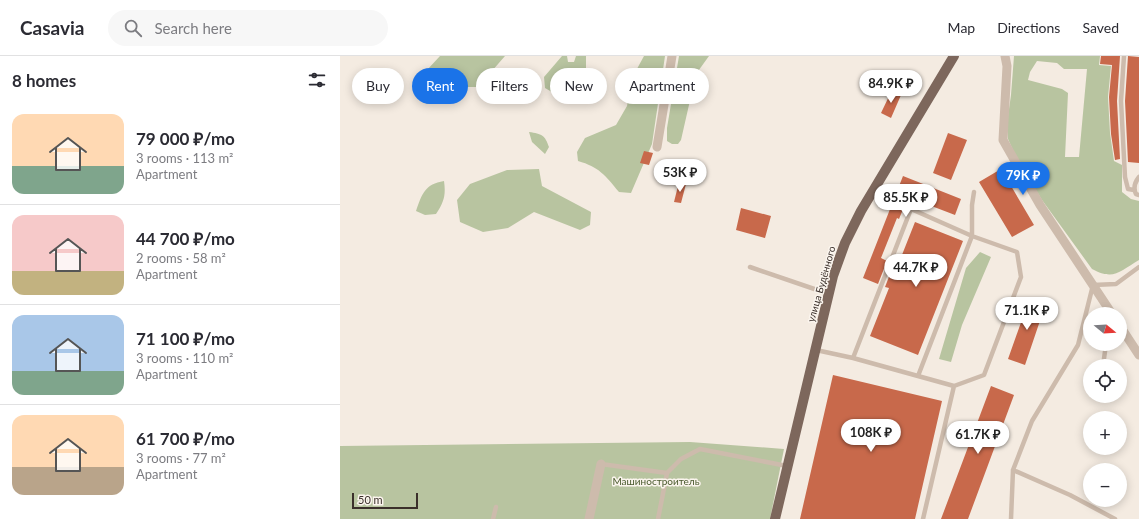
<!DOCTYPE html>
<meta charset="utf-8">
<style>
body{margin:0;font-family:Lato,sans-serif;background:#f7f7f7;color:#2b2b33;height:100vh;display:flex;flex-direction:column;font-size:15px;white-space:nowrap}
*{box-sizing:border-box;margin:0}
p{font-size:13px;color:#7c7c81}
.icon{flex:none;width:22px;height:22px;fill:none;stroke:currentColor;stroke-width:2;stroke-linecap:round;stroke-linejoin:round}
.map{position:relative;flex:1;overflow:hidden}
.details{display:flex;flex-direction:column;background:#fff;width:340px}
.details>*{flex:none}
.banner{position:absolute;left:12px;top:12px;width:380px;height:36px;display:flex;gap:8px}
.needle{width:26px;rotate:108deg}
.fabs{position:absolute;left:743px;top:251px;display:grid;gap:8px}
.fabs a{display:grid;place-items:center;width:44px;height:44px;border-radius:50%;background:#fff;box-shadow:0 2px 10px #0003;font-size:20px}
.scale{position:absolute;left:12px;bottom:10px;width:66px;box-sizing:border-box;padding-left:4px;border:2px solid #3b302b;border-top:0;font-size:11px;line-height:14px;white-space:nowrap;color:#3b302b;-webkit-text-stroke:3px #fbf5ee;paint-order:stroke}
.price{position:absolute;translate:-50% -34px;padding:0 9px;border-radius:14px;background:#fff;color:#222;font-size:13px;line-height:26px;filter:drop-shadow(0 1px 2px #0008)}
.price::after{content:'';position:absolute;left:50%;top:24px;width:12px;height:9px;margin-left:-6px;background:inherit;clip-path:polygon(0 0,100% 0,50% 100%)}
.price.selected{background:#1a73e8;color:#fff}
ul{padding:0;list-style:none}
li{display:flex;align-items:center;gap:12px;height:100px;padding:0 12px}
li+li{border-top:1px solid #e1e1e2}
li span{display:grid;place-items:center;flex:none;width:112px;height:80px;border-radius:12px;color:#555}
li>.icon{margin-inline-start:auto}
span .icon{width:48px;height:48px;fill:#fffc;stroke-width:1}
li b{font-size:17px}
h2{display:flex;justify-content:space-between;align-items:center;height:48px;padding:0 12px;font-size:17px}
.chip{padding:0 14px;border-radius:18px;background:#fff;box-shadow:0 2px 10px #0003;font-size:14px;line-height:36px}
.chip.selected{background:#1a73e8;color:#fff}
header{display:flex;align-items:center;gap:24px;box-sizing:border-box;height:56px;padding:0 20px;background:#fff;border-bottom:1px solid #e1e1e2}
header strong{font-size:19px}
nav{display:flex;gap:22px;margin-inline-start:auto;font-size:14px}
.search{width:280px;height:36px;background:#f7f7f7;display:flex;align-items:center;gap:10px;box-sizing:border-box;padding:0 14px;border-radius:22px;color:#7c7c81;font-size:15px}
main{display:flex;flex:1;min-height:0}
.map>svg:first-child{display:block}
.green{fill:#b8c4a0;fill-rule:evenodd}
.building{fill:#c8694b}
.lines{fill:none;stroke-linecap:round;stroke-linejoin:round}
.service{stroke:#cdbbac;stroke-width:4.5}
.minor{stroke:#cdbbac;stroke-width:9}
.primary{stroke:#7d675c;stroke-width:10}
.labels{text-anchor:middle;stroke-width:3;stroke-linejoin:round;paint-order:stroke}
.street-label{font-size:10px;fill:#3b302b;stroke:#fbf5ee}
.park-label{font-size:10px;fill:#4a5a2e;stroke:#fbf5ee}
</style>
<header>
<strong>Casavia</strong>
<div class="search"><svg class="icon" aria-label="search" viewBox="0 0 24 24"><circle cx="10" cy="10" r="6"/><path d="M15 15l6 6"/></svg>Search here</div>
<nav><a>Map</a><a>Directions</a><a>Saved</a></nav>
</header>
<main>
<section class="details">
<h2>8 homes<svg class="icon" aria-label="filters" viewBox="0 0 24 24"><path d="M4 7h16M4 17h16"/><circle cx="9" cy="7" r="2"/><circle cx="15" cy="17" r="2"/></svg></h2>
<ul>
<li><span style="background:linear-gradient(#ffd9b3 65%,#7fa58c 0)"><svg class="icon" aria-label="home" viewBox="0 0 24 24"><path d="M3 11l9-7 9 7M6 9v11h12V9"/></svg></span><div><b>79 000 ₽/mo</b><p>3 rooms · 113 m²</p><p>Apartment</p></div></li>
<li><span style="background:linear-gradient(#f6c9c9 70%,#c2b280 0)"><svg class="icon" aria-label="home" viewBox="0 0 24 24"><path d="M3 11l9-7 9 7M6 9v11h12V9"/></svg></span><div><b>44 700 ₽/mo</b><p>2 rooms · 58 m²</p><p>Apartment</p></div></li>
<li><span style="background:linear-gradient(#a9c7e8 70%,#7fa58c 0)"><svg class="icon" aria-label="home" viewBox="0 0 24 24"><path d="M3 11l9-7 9 7M6 9v11h12V9"/></svg></span><div><b>71 100 ₽/mo</b><p>3 rooms · 110 m²</p><p>Apartment</p></div></li>
<li><span style="background:linear-gradient(#ffd9b3 65%,#b9a48a 0)"><svg class="icon" aria-label="home" viewBox="0 0 24 24"><path d="M3 11l9-7 9 7M6 9v11h12V9"/></svg></span><div><b>61 700 ₽/mo</b><p>3 rooms · 77 m²</p><p>Apartment</p></div></li>
</ul>
</section>
<div class="map">
<svg width="799" height="463" viewBox="0 0 799 463">
<rect width="100%" height="100%" fill="#f4ebe1"/>
<path class="green" d="M100 0H165L138 31H127L117 44 102 48H87L80 41 87 14Z
M222 0H227L228 6H234L236 0H246V22L229 41 217 39 205 32 204 21Z
M304 0H325L312 88 291 137 279 136C265 119 259 111 238 105L237 96 245 82 276 69 287 50 292 22Z
M339 0H369L356 18 341 84 338 88H332L327 85V72Z
M674 0H760L759 9 771 10 768 41 770 77 774 105 782 109V136L791 143 799 145V204C780 215 774 225 752 213L702 144 678 105 668 83 667 67 671 39ZM697 5 717 7 724 13H747L739 101H725L728 37 722 33 688 24 690 16Z
M189 76C202 78 205 79 209 91L205 98 192 86Z
M199 113 202 130 251 156 250 169 240 174 194 156 168 172 143 176 120 166 117 144 130 128 167 114Z
M104 125C106 139 104 146 96 158L85 159 76 155C82 138 85 128 104 125Z
M640 196 651 201 622 269 611 306 599 303 626 212Z
M350 386 444 393 430 463H0V390Z"/>
<path class="building" d="M761 0H780L777 45 780 103 775 104 771 78 769 41 772 9 760 8Z
M788 0 799 1V107L788 106 785 45Z
M552 34 561 39 551 62 541 57Z
M608 77 627 84 611 124 593 117Z
M304 95 313 97 309 109 300 107Z
M661 113 694 169 672 181 639 126Z
M563 120 621 143 615 159 568 141 559 163 557 162 541 202 547 205 538 228 523 222Z
M339 126 346 128 341 147 334 146Z
M401 152 431 160 425 182 396 174Z
M575 166 623 185 578 299 530 280 549 232 545 231 554 208 558 209Z
M690 241 706 247 685 309 668 303Z
M493 319 602 345 575 463H460Z
M651 330 674 339 628 463H601Z"/>
<g class="lines">
<path class="service" d="M784 0 781 45 785 121 788 133 794 134
M799 121C795 126 793 132 796 138L799 139
M410 211 489 238
M476 294 513 302 614 330 644 319 681 221 677 196 632 180 571 153 513 302
M763 310 766 288
M578 320 632 180V149L634 136
M261 408 327 417 341 403 360 393 447 410
M673 414 730 439 775 463
M153 463 156 451
M318 463 327 417
M583 463 614 330
M671 463 673 414 692 365 738 289 753 229 776 228 799 211"/>
<path class="minor" d="M665 0 667 10 663 84 700 149 772 258
M317 91 332 0
M780 270 799 299
M249 463 261 408"/>
<path class="primary" d="M435 463 493 220 505 187 521 155 614 0"/>
</g>
<g class="labels">
<g class="street-label">
<text transform="translate(481 228) rotate(-74)" y="4">улица Будённого</text>
</g>
<g class="park-label">
<text x="316" y="429">Машиностроитель</text>
</g>
</g>
</svg>
<div class="fabs">
<a><svg class="needle" viewBox="-14 -14 28 28"><path d="M0-13l5 13h-10z" fill="#e53935"/><path d="M0 13l5-13h-10z" fill="#7c7c81"/></svg></a>
<a><svg class="icon" aria-label="locate" viewBox="0 0 24 24"><circle cx="12" cy="12" r="6"/><path d="M12 2v4M12 18v4M2 12h4M18 12h4"/></svg></a>
<a>+</a>
<a>−</a>
</div>
<div class="scale">50 m</div>
<b class="price" style="left:551px;top:48px">84.9K ₽</b>
<b class="price" style="left:340px;top:137px">53K ₽</b>
<b class="price selected" style="left:683px;top:140px">79K ₽</b>
<b class="price" style="left:566px;top:162px">85.5K ₽</b>
<b class="price" style="left:576px;top:232px">44.7K ₽</b>
<b class="price" style="left:687px;top:275px">71.1K ₽</b>
<b class="price" style="left:531px;top:397px">108K ₽</b>
<b class="price" style="left:638px;top:399px">61.7K ₽</b>
<div class="banner">
<a class="chip">Buy</a>
<a class="chip selected">Rent</a>
<a class="chip">Filters</a>
<a class="chip">New</a>
<a class="chip">Apartment</a>
</div>
</div>
</main>
